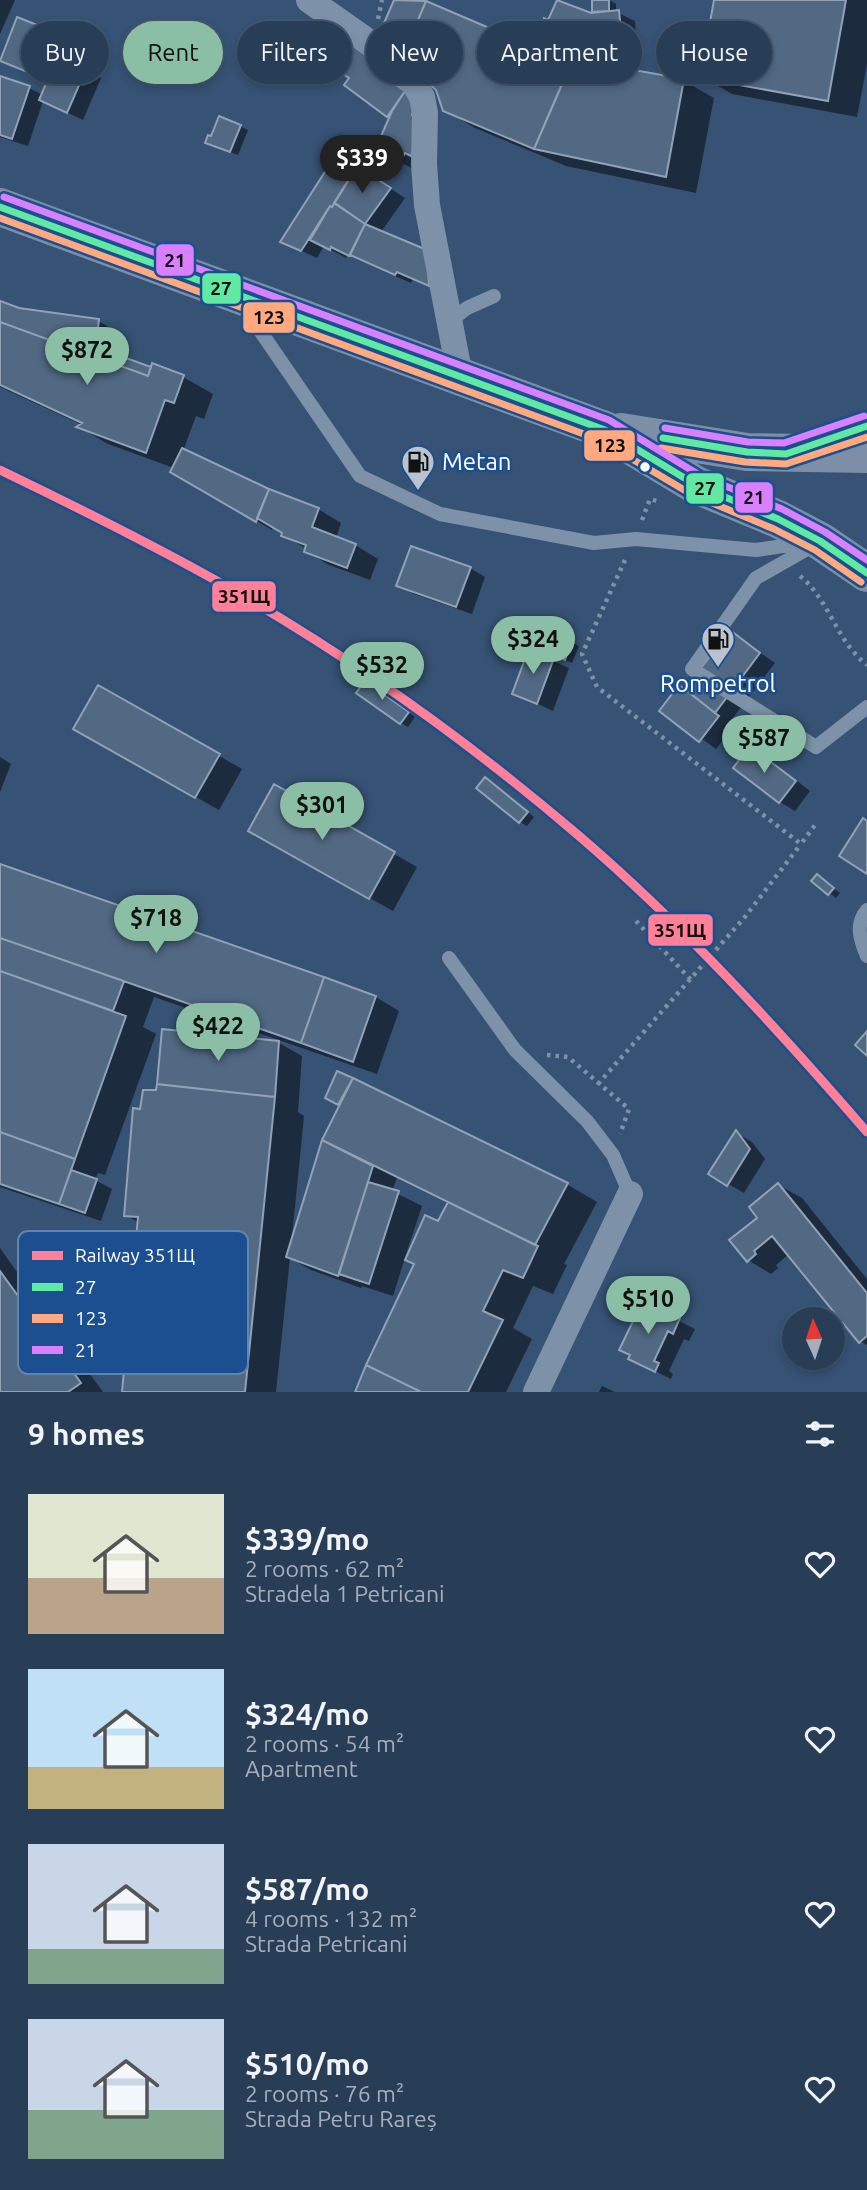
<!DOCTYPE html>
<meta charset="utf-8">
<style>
body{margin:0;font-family:Ubuntu,sans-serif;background:#344961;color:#f1f3f6;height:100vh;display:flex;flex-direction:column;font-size:26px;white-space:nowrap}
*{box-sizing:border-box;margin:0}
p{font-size:23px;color:#a5aeba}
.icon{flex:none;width:38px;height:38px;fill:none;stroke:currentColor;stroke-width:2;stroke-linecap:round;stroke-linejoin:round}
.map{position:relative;height:1392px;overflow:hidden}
.sheet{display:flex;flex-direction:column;background:#283e57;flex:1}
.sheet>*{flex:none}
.hud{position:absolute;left:21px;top:21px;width:826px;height:63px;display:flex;gap:14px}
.needle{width:46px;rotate:357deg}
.controls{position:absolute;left:782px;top:1307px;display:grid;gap:14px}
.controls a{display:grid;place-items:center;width:63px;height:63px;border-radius:50%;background:#283e57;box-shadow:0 4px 10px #0003,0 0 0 2px #44576d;font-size:35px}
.price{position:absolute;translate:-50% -60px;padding:0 16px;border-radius:24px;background:#8abfa5;color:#111;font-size:23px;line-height:46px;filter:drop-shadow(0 2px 4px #0008)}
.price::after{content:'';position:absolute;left:50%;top:42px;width:21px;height:16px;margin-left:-10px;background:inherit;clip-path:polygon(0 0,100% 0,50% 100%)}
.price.selected{background:#222;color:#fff}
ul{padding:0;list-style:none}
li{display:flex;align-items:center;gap:21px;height:175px;padding:0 28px}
li span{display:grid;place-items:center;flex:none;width:196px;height:140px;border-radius:0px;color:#555}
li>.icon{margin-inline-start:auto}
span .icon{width:84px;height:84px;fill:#fffc;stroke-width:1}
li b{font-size:30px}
h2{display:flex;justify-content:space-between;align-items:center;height:84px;padding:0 28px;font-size:30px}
.tag{padding:0 24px;border-radius:32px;background:#283e57;box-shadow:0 4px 10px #0003,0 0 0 2px #44576d;font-size:24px;line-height:63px}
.tag.selected{background:#8abfa5;color:#111}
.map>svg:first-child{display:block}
.shadow{fill:#0007;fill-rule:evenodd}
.building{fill:#526984;stroke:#92a2b6;stroke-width:2}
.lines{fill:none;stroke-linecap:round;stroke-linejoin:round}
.path{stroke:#7d92a8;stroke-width:4.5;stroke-dasharray:3.5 5;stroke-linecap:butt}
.service{stroke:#7d92a8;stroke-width:14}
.minor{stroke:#7d92a8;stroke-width:26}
.primary{stroke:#7d8ea7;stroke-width:38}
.bus-1-casing{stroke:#1b4f8f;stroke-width:12}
.bus-2-casing{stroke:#1b4f8f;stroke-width:12}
.bus-3-casing{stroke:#1b4f8f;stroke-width:12}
.bus-1{stroke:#60e9a3;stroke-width:7}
.bus-2{stroke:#ffa980;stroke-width:7}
.bus-3{stroke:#d880ff;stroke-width:7}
.rail-1-casing{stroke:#1b4f8f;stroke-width:14}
.rail-1{stroke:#ff8098;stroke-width:9}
.bus-dot{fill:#fff;stroke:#1b4f8f;stroke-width:2.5}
.labels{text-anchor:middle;stroke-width:5;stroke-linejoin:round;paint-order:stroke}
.poi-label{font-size:24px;fill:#fff;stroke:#1b4f8f;text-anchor:start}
.key{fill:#1b4f8f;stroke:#5f84b1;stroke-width:2}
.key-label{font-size:19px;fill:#fff}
.line-badge{stroke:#1b4f8f;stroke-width:2.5}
.pale-badge-label{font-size:19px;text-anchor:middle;font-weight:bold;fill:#111}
</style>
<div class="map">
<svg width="867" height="1392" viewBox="0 0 867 1392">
<rect width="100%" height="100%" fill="#365274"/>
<path class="shadow" d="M0 0H15L0 34Z
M395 0H419L572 65 591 63 558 47 560 42 549 22 594 14V0H609L616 4V12L635 21 636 39 619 42 620 45 608 46 602 55 597 53 592 65 684 81 714 98 696 193 566 166 475 128 445 110 437 89 380 38Z
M716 0H867V64L857 117 732 94 702 77Z
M49 32 64 41 58 57 101 78 83 120 43 101 28 146 0 137V78L29 88 43 95 49 82 1 60Z
M348 44 407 92 416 170 393 159 392 117 347 85 352 78Z
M240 126 248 130 238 155 214 146Z
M345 144 379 164 371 176 405 198 381 232 444 293 413 279 411 283 347 255 346 258 324 246 317 258 282 242Z
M0 302 18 309 98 321 122 334 119 357 183 377 213 394 204 419 196 416 183 451 268 491 318 509 341 523 336 538 355 545 378 559 370 580 329 565 306 551 307 549 284 536 285 532 273 526 272 530 172 472 174 468 108 444 79 427 82 425 0 387Z
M470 568 485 577 472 614 414 594 398 585Z
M730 632 775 663 729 723 734 726 716 749 662 710 686 691Z
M572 642 579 646 572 663 553 655Z
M530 651 569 668 553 711 514 693Z
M99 687 242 769 219 810 76 729Z
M373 687 415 717 408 727 401 723Z
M751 748 766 757 810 791 795 811 780 802Z
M0 757 11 764 0 792Z
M492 783 534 817 527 826 520 822Z
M275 786 417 867 393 911 250 831Z
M0 866 376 997 399 1011 377 1074 154 997 143 1027 156 1034 105 1175 98 1173 95 1180 112 1189 101 1221 0 1187Z
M818 876 840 893 836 898 814 881Z
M279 1043 302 1056 298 1112 304 1116 292 1237 324 1141 341 1105 327 1097 352 1079 568 1185 597 1202 564 1264 567 1265 553 1294 533 1286 513 1328 532 1339 506 1392H358L416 1264 405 1258 393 1296 362 1286 361 1288 311 1270 290 1258 276 1392H124L139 1223 126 1215 141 1111 158 1092ZM397 1178 449 1204 439 1224 408 1258 405 1257 422 1206 392 1191Z
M736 1133 752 1142 765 1159 744 1193 711 1174Z
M778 1185 802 1198 867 1279V1345L860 1341 789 1254 776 1265 778 1268 771 1274 748 1260 760 1218Z
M0 1248 51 1320 54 1287 35 1276 86 1250 109 1263 108 1271 118 1277 111 1348 73 1344 65 1339 103 1392H0Z
M651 1307 695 1329 689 1341 684 1339 669 1371 673 1374 671 1379 631 1359Z
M602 1386 615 1392H599Z"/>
<path class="building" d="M394 0 426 1 402 58 377 39Z
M557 0 591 13 619 10 621 31 604 34 605 37 593 38 586 48 581 46 577 56 556 47 559 42 538 32 544 18 548 20Z
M592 0H609V11L592 12Z
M714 0H846L828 101 700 78Z
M426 1 571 63 534 149 443 111 436 90 402 58Z
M17 17 50 30 40 53 49 57 40 77 0 61Z
M348 42 396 77 392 82 405 91 387 117 344 85 349 78 331 66Z
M58 55 87 67 67 113 39 100Z
M573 59 684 79 666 177 534 149Z
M0 76 30 86 12 139 0 135Z
M405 91 415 106 412 115 419 118 418 139 411 156 405 153 400 162 375 150 392 111Z
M219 116 241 125 230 152 205 143 208 135 211 136Z
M344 142 365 154 332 207 330 206 301 251 280 242Z
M357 166 391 188 365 224 334 203Z
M335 203 365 224 349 256 331 247 330 250 310 240 330 206 332 207Z
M365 224 427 250 429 286 397 272 395 275 350 255Z
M0 301 19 308 99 319 96 347 151 367 148 376 0 322Z
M0 322 148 376 152 363 184 375 174 403 165 400 146 453 76 427 82 423 0 385Z
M182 448 269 489 256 522 170 472Z
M269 489 319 508 312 527 356 544 347 568 304 552 306 545 281 536 282 533 257 518Z
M411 546 471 567 456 607 396 586Z
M730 630 760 653 715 713 685 689Z
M552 631 573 640 565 660 544 651Z
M529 648 554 658 537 704 512 694Z
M365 681 409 712 400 724 356 693Z
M98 685 220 754 195 798 73 729Z
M679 685 719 716 699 742 659 711Z
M750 746 796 781 779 803 733 768Z
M485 777 528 812 519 823 476 788Z
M274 784 395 852 369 899 248 831Z
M863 818 867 821V874L839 856Z
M0 864 324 977 301 1043 0 938Z
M817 874 834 888 828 895 811 881Z
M0 938 124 981 113 1011 0 971Z
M0 971 126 1016 75 1159 0 1132Z
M324 977 376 996 353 1062 301 1043Z
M162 1029 279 1041 275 1097 157 1084Z
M867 1031V1056L855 1045Z
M337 1071 353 1078 338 1105 325 1098Z
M353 1078 568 1183 535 1245 322 1140Z
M157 1084 275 1097 245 1392H122L138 1217 124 1216 133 1108 140 1109 143 1090H156Z
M736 1130 750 1149 727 1186 708 1174Z
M0 1132 75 1159 59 1204 0 1184Z
M322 1140 373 1166 338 1276 286 1257Z
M71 1170 97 1179 85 1213 59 1204Z
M368 1182 399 1191 369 1284 339 1274Z
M778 1183 867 1293V1336L859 1343 772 1236 754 1251 756 1254 747 1262 729 1240 757 1218 749 1207Z
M448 1202 538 1246 523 1278 503 1270 483 1311 503 1320 468 1392H421L366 1365 414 1264 405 1260 425 1215 438 1221Z
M0 1271 81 1383 68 1392H0Z
M650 1305 680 1318 673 1334 668 1331 654 1361 659 1363 655 1372 628 1359 630 1355 619 1350 637 1313 644 1316Z
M366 1365 421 1392H355Z"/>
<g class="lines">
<path class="path" d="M378 19 382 0
M642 520 650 499 657 501
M625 560 582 654 597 687 801 844 815 825
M800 576C829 599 836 641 867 665
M636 921 691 980
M547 1055 568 1057 629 1109 620 1134
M598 1084 744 918 801 844"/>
<path class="service" d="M243 306 360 476 440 514 594 543 636 539 756 550 803 543
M449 322 467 308 494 296
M816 544 756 578 692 669 816 747 867 707
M867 910C855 924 860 940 867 956
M449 958 515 1050 587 1121 613 1155 630 1194"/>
<path class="minor" d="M309 0 370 43 414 83 422 97 425 113 424 164 427 205 460 376
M536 1392 630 1194"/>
<path class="primary" d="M0 207 605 430 696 485 778 519 820 541 867 573
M621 432 747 452 867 454"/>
<defs>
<path id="bus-1" d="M0 207 605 430 696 485 778 519 820 541 867 573
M663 438 747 452 786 454 867 426"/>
<path id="bus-2" d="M0 218 600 440 691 494 774 529 815 550 861 582
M661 448 745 462 786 464 867 437"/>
<path id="bus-3" d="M4 197 609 420 701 476 782 509 825 532 867 560
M665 428 748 442 784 443 864 416"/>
</defs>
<use href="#bus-1" class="bus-1-casing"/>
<use href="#bus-2" class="bus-2-casing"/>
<use href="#bus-3" class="bus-3-casing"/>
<use href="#bus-1" class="bus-1"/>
<use href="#bus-2" class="bus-2"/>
<use href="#bus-3" class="bus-3"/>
<defs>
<path id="rail-1" d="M0 470C83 510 166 551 245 597 363 666 475 747 578 835 683 925 776 1027 867 1132"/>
</defs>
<use href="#rail-1" class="rail-1-casing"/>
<use href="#rail-1" class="rail-1"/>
</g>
<defs>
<symbol id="fuel-pin" viewBox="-11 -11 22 30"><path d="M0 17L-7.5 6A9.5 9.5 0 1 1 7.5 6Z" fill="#b9c2ce" stroke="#1b4f8f"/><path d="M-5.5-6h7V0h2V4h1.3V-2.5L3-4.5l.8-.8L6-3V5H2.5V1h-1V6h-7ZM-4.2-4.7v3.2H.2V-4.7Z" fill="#111"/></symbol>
</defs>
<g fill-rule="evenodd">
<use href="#fuel-pin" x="399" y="443" width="38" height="52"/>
<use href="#fuel-pin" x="699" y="620" width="38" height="52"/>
</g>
<circle class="bus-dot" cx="645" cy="467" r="6"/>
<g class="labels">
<g class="poi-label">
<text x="442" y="470">Metan</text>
<text x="718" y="692" text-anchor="middle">Rompetrol</text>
</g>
</g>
<rect x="18" y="1231" width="230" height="143" rx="10" class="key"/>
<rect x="32" y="1251" width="31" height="9" fill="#ff8098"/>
<rect x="32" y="1283" width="31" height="8" fill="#60e9a3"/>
<rect x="32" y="1314" width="31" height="9" fill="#ffa980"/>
<rect x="32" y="1346" width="31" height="8" fill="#d880ff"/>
<g class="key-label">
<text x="75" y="1262">Railway 351Щ</text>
<text x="75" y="1294">27</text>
<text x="75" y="1325">123</text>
<text x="75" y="1357">21</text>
</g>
<g class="line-badge">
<rect x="155" y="243" width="40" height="34" rx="7" fill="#d880ff"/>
<rect x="201" y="272" width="41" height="33" rx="7" fill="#60e9a3"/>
<rect x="242" y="301" width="54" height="33" rx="7" fill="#ffa980"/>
<rect x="583" y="429" width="53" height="33" rx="7" fill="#ffa980"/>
<rect x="685" y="472" width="40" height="33" rx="7" fill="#60e9a3"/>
<rect x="734" y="481" width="40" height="33" rx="7" fill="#d880ff"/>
<rect x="211" y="580" width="66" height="33" rx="7" fill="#ff8098"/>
<rect x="647" y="913" width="67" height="34" rx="7" fill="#ff8098"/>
</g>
<g class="pale-badge-label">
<text x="175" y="267">21</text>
<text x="221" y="295">27</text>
<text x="269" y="324">123</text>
<text x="610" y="452">123</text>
<text x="705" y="495">27</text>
<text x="754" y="504">21</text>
<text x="244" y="603">351Щ</text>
<text x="680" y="937">351Щ</text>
</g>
</svg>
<div class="controls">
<a><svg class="needle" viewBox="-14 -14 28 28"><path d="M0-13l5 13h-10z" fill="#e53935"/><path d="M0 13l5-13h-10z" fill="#a5aeba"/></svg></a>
</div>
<b class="price selected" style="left:362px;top:195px">$339</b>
<b class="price" style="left:87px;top:387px">$872</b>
<b class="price" style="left:533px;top:676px">$324</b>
<b class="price" style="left:382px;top:702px">$532</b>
<b class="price" style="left:764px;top:775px">$587</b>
<b class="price" style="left:322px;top:842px">$301</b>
<b class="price" style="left:156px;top:955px">$718</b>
<b class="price" style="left:218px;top:1063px">$422</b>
<b class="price" style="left:648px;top:1336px">$510</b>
<div class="hud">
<a class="tag">Buy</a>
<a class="tag selected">Rent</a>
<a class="tag">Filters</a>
<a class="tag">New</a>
<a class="tag">Apartment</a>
<a class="tag">House</a>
</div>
</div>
<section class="sheet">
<h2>9 homes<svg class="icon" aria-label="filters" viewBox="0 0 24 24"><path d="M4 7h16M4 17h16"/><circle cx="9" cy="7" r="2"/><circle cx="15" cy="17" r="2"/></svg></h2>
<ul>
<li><span style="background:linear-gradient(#dfe7d0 60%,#b9a48a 0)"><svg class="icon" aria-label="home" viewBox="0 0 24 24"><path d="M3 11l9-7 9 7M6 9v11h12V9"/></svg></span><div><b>$339/mo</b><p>2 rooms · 62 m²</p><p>Stradela 1 Petricani</p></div><svg class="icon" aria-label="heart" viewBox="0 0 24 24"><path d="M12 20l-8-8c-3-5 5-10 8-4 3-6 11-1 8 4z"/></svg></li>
<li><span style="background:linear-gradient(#bfe0f5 70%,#c2b280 0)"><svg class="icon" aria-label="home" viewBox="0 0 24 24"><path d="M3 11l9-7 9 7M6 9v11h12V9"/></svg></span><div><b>$324/mo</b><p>2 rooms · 54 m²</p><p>Apartment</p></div><svg class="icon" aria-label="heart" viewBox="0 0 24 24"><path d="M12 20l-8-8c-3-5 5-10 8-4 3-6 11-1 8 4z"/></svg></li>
<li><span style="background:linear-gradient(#c9d6e8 75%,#7fa58c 0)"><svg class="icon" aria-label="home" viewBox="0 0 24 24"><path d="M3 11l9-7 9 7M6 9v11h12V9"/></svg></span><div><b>$587/mo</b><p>4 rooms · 132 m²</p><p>Strada Petricani</p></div><svg class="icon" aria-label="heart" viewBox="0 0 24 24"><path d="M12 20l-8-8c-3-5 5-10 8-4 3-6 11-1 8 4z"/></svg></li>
<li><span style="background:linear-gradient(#c9d6e8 65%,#7fa58c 0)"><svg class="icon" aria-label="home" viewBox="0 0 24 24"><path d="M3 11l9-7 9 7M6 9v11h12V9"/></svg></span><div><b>$510/mo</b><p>2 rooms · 76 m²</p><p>Strada Petru Rareș</p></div><svg class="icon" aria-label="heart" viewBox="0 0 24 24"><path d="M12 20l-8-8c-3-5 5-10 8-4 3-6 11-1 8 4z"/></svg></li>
</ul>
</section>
